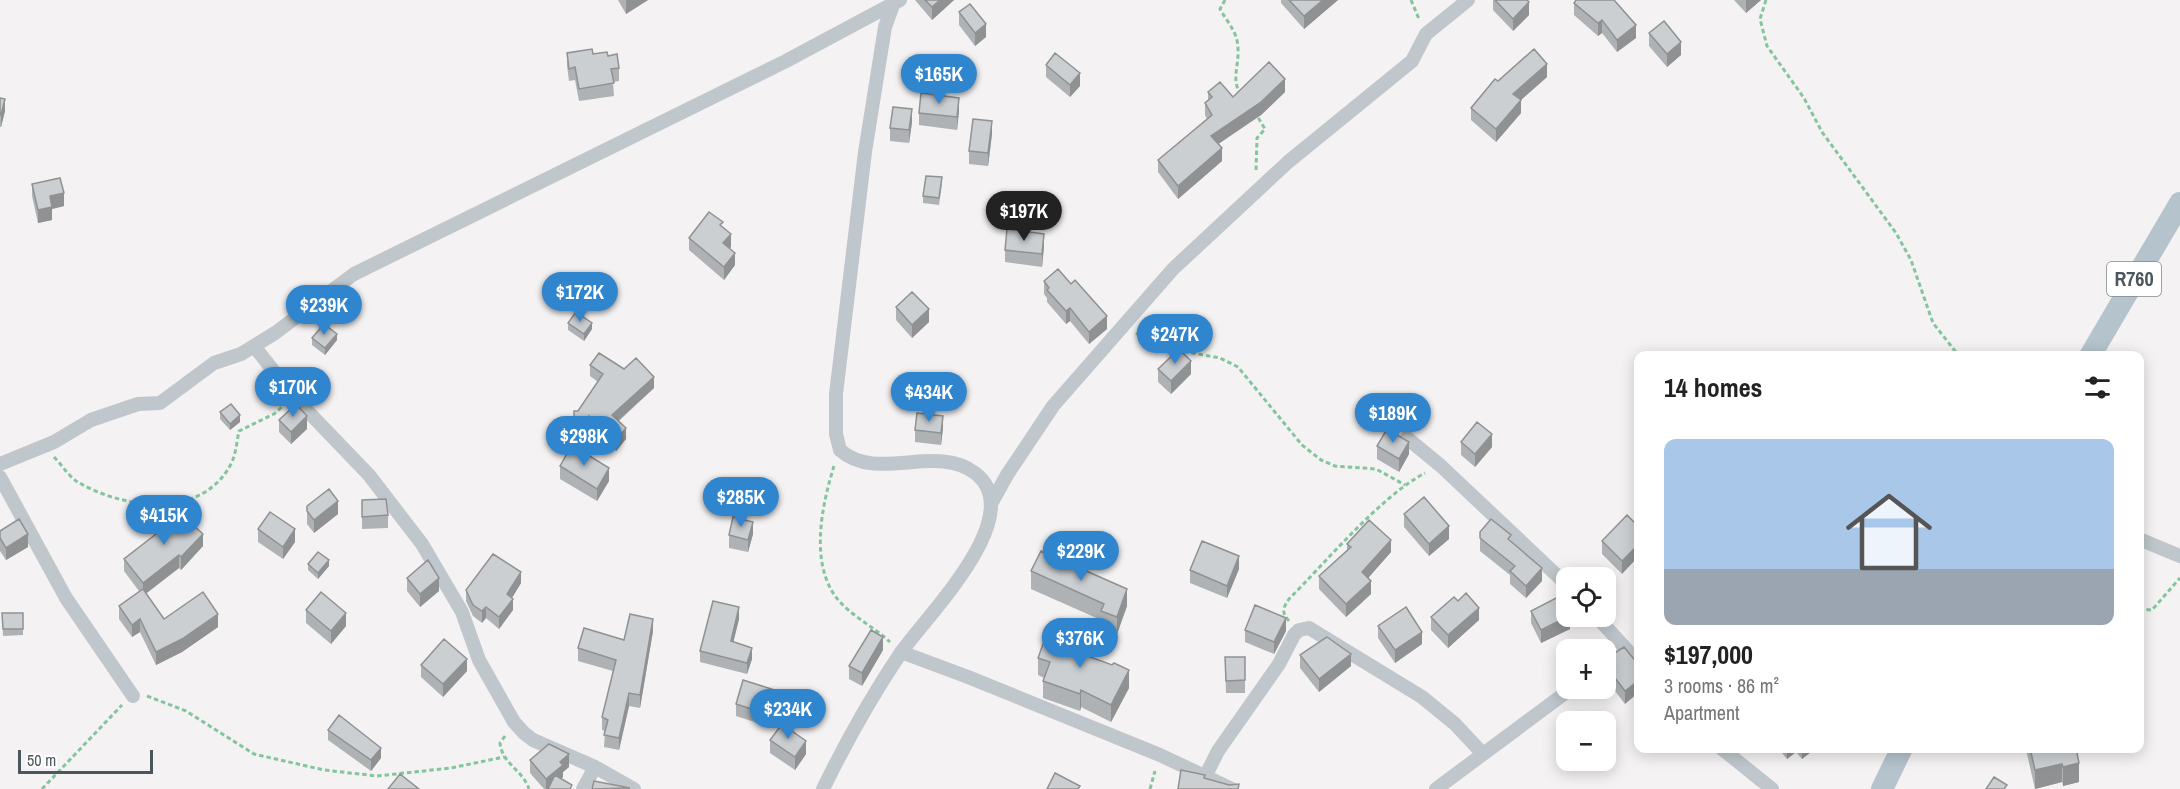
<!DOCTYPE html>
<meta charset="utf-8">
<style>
body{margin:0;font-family:"Archivo Narrow",sans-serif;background:#f6f6f6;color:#222;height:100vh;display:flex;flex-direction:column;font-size:22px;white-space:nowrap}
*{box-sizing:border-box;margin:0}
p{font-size:20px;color:#767676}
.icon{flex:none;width:33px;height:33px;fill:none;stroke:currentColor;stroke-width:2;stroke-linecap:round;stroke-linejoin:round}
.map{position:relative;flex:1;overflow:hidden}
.sheet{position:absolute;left:1634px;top:351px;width:510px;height:402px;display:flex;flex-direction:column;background:#fff;border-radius:12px;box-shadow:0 3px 15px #0003}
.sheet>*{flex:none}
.tools{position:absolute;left:1556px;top:567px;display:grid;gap:12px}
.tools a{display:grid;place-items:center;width:60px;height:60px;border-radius:12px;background:#fff;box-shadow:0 3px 15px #0003;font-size:30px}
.scale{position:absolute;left:18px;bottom:15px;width:135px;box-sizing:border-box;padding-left:6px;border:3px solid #4c565d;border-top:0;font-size:16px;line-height:21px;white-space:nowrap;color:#4c565d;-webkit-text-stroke:4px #fff;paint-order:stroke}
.price{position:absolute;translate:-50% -51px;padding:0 14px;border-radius:21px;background:#3085cf;color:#fff;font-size:20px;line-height:39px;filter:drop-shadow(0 2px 3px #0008)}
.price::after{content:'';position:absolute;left:50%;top:36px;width:18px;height:14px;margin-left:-9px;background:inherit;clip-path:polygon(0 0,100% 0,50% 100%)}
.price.on{background:#222;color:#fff}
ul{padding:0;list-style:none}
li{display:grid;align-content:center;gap:12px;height:318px;padding:0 30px}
li span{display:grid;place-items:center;height:186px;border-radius:12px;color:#555}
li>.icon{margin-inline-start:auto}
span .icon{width:108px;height:108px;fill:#fffc;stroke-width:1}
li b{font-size:26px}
h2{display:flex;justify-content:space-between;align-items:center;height:72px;padding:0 30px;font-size:26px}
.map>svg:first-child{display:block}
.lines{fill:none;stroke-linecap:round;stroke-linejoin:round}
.path{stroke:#83c59e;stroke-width:3;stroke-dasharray:4.5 3;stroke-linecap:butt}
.street{stroke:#bfc7cc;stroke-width:14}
.primary{stroke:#b5c3cd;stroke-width:22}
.wall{fill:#afb2b5}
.shaded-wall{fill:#8f9193}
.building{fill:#cccfd2;stroke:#8f9193;stroke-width:1.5}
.labels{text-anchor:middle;stroke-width:6;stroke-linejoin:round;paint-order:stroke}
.shield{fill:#fff;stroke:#82898e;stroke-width:1.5}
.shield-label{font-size:20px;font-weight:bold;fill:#4c565d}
</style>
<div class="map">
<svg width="2180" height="789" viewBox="0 0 2180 789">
<rect width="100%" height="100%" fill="#f4f2f2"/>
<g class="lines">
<path class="path" d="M1225 0 1220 9C1227 22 1238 32 1238 49 1239 65 1232 77 1239 92
M1411 0 1419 19
M1766 0 1760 19 1767 46 1804 98 1822 132 1896 233 1911 260 1933 323 1959 356
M1256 170 1257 138 1265 129 1256 114
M1136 333 1154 346 1220 358 1238 367 1302 445 1321 460 1335 466 1376 469 1405 485
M54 457C61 464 68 475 76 481 122 509 203 521 232 462 236 453 237 440 239 431L274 414 283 406
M834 466C821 508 807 573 845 607 859 620 876 629 890 642
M2139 609 2152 610 2180 578
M1289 621C1281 612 1283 608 1289 599 1326 562 1381 496 1425 473
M147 696 186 711 254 754 324 770 377 776 451 768 504 757
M505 736 500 743C502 764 523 770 529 789
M42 789 122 705
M1150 789 1155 771"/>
<path class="street" d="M254 346 294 397 369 475 422 544 462 612 479 660 514 722 524 733 533 740 595 767 634 789
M1407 438 1441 466 1566 584
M0 464 54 442 91 420 138 404 160 403 214 363 241 354 275 333 354 274 786 61 900 0
M0 477 66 598 133 696
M992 502 1007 475 1053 406 1173 269 1288 162 1412 61 1426 34 1468 0
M2139 539 2180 556
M1596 616 1638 662
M901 652 968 677 1160 755 1232 789
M1721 748 1772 789
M1206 775 1218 751 1279 664 1294 635 1299 630 1309 628 1422 697 1455 724 1483 754
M583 789 595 767
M823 789C846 742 871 697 900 654 924 618 1031 515 975 473 936 443 877 483 840 450L836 434V394L865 152 885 27 893 5
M1436 789 1572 688"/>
<path class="primary" d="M2090 356 2180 203
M1882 789 1902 748"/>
</g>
<path class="wall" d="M618 0H648L626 14Z
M915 0H954L932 20Z
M1281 0H1338L1304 29 1281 3Z
M1493 0H1527L1529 15 1513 31 1493 10Z
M1734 0H1761L1746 13Z
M1574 3 1636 38 1617 52 1602 33 1598 36 1574 15Z
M959 12 986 37 975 46 959 25Z
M1649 33 1681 55 1667 67 1649 46Z
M567 53 593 54 608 56 619 68V81L613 82 614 96 579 101 575 80 569 81 567 66Z
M1046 65 1080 86 1070 97 1046 77Z
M1547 77 1521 100V113L1496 142 1471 120V108L1498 81Z
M1208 92 1233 97 1285 92 1261 115 1218 144 1222 161 1178 199 1158 172V160L1207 119 1205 115V103L1208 100Z
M0 98 5 111 1 127H0Z
M959 111 957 130 919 125V113Z
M912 122 909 143 890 141V128Z
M992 134 988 166 969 164V151Z
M32 184 64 206 52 209V220L38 223 32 196Z
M942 184 939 205 923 203V196Z
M723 227 731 247 730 248 735 265 724 280 689 250V238Z
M1044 246 1042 267 1005 262V250Z
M1044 281 1107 329 1089 344 1070 321 1066 324 1047 302V298L1044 294Z
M896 307 929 322 912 338 896 320Z
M568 323 592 329 584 341 568 330Z
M312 338 337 340 325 355 312 345Z
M590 365 624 369 654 388 619 421 626 439 616 451 589 427V446L574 447 609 481 597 501 560 479V466L574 447V411H578L598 382 590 376Z
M1158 369 1191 374 1171 394 1158 382Z
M220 412 240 422 230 430 220 419Z
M279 420 307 429 291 444 279 432Z
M943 428 941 445 915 442V430Z
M1461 442 1492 447 1475 467 1461 455Z
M1377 446 1409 454 1399 472 1377 459Z
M362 500 388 515V528L362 529Z
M307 506 338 514 314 533 307 524Z
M1404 514 1449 539 1429 556 1404 527Z
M1638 526 1622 574 1602 554V541Z
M258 529 295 542 283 559 258 542Z
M0 531 28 547 6 560 0 551Z
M1480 532 1511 542 1542 581 1526 598 1510 584V575L1480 551Z
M154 533 203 546 181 570 179 568 146 593 164 619 218 627 182 652 156 665 140 632 132 637 119 619V606L139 591 124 571V559L154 536Z
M753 534 748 552 729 548V535Z
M1347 544 1391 552 1368 578 1371 594 1346 617 1319 589V576L1347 550Z
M308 564 329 566 318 579 308 570Z
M1239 569 1227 598 1190 583V570Z
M1031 571 1127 606 1117 634 1101 628V620L1031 589Z
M407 578 439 591 420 607 407 591Z
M521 583 512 598 513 610 499 629 486 618 482 623 473 616 466 601V590Z
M306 610 346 626 331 644 306 623Z
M1531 611 1570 629 1541 643 1531 623Z
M2 613H23V635L3 636Z
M1431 617 1479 620 1448 648 1431 630Z
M739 619 733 642 752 659 747 674 700 662V651Z
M1378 626 1422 644 1395 663 1378 638Z
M1245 630 1286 631 1274 654 1245 642Z
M653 631 640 708 629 706 619 750 604 747 605 731 602 730V717L613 671 578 661V648L624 640Z
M883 650 862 686 849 679V666Z
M1081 654 1129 688 1111 722 1081 707 1080 711 1043 698V681L1044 678 1038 675V658Z
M1300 655 1351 666 1319 692 1300 668Z
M1225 657H1245V693H1226Z
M1605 659 1638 664 1625 704 1605 678Z
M421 665 467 671 443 697 421 677Z
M736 704 781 705 773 728 736 716Z
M328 730 381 758 371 771 328 740Z
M770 740 806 754 795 770 770 753Z
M1778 748H1815L1802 759 1796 752 1787 759Z
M2027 748H2076L2079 782 2063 786 2062 782 2035 789 2027 754Z
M530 760 569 767 563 772V777L561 779 572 789H544L530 773Z"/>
<path class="shaded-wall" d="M627 0H648L626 14V1Z
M940 0H954L932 20V7Z
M1323 0H1338L1304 29V16Z
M1746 0H1761L1746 13Z
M1529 2V15L1513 31V19Z
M1602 20V33L1598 36V23Z
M986 24V37L975 46V33Z
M1636 25V38L1617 52V40Z
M1681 42V55L1667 67V54Z
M1547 64V77L1513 107V94Z
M1080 73V86L1070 97V85Z
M1285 79V92L1261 115 1211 149V136Z
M959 98V111L957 130V117Z
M5 99V111L1 127V115Z
M1521 100V113L1496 142V129Z
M912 109V122L909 143V130Z
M992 121V134L988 166V153Z
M1222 148V161L1178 199V186Z
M64 193V206L52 209V220L38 223V210L50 196Z
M731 234V247L723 256V243Z
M1044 234V246L1042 267V254Z
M735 253V265L724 280V267Z
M1070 308V321L1066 324V311Z
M929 309V322L912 338V325Z
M1107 316V329L1089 344V332Z
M592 323V329L584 341V334Z
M337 334V340L325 355V348Z
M1191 361V374L1171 394V381Z
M654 377V388L612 426V415Z
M240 415V422L230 430V424Z
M307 416V429L291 444V432Z
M943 416V428L941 445V433Z
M626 428V439L616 451V440Z
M1492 434V447L1475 467V454Z
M1409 442V454L1399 472V459Z
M609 468V481L597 501V489Z
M338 501V514L314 533V520Z
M753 522V534L748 552V540Z
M1449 526V539L1429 556V544Z
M295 529V542L283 559V547Z
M28 534V547L6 560V548Z
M203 534V546L181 570V557Z
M1391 540V552L1362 585V572Z
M1638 545V557L1622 574V561Z
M179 555V568L143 596V583Z
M1239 556V569L1227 598V586Z
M329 560V566L318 579V573Z
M1542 568V581L1526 598V586Z
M521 572V583L507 606V594Z
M439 578V591L420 607V594Z
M1371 581V594L1346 617V604Z
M1127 589V606L1117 634V617Z
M513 599V610L499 629V617Z
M486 607V618L482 623V611Z
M739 607V619L731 652V641Z
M1479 608V620L1448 648V635Z
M346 613V626L331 644V631Z
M218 614V627L182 652 156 665V652Z
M1570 616V629L1541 643V630Z
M1286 618V631L1274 654V642Z
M140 619V632L132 637V625Z
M653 619V631L640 708V695Z
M1422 632V644L1395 663V650Z
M883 637V650L862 686V673Z
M1081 642V659L1077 652Z
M752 648V659L747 674V663Z
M1351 654V666L1319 692V679Z
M467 659V671L443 697V684Z
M1129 670V688L1111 722V705Z
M1638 681V693L1625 704V691Z
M1081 690V707L1080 711V694Z
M781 692V705L773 728V716Z
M629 693V706L619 750V738Z
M806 741V754L795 770V757Z
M381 748V758L371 771V760Z
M1787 748H1796V752L1787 759Z
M1802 748H1815V749L1802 759Z
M569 754V767L563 772V777L549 789H546V779L560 762Z
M2079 763V782L2063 786V767Z
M2062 764V782L2035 789V770Z"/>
<path class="building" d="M925 0H940L932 7Z
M1289 0H1323L1304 16Z
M1495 0H1527L1529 2 1513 19Z
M1576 0H1614L1636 25 1617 40 1602 20 1598 23 1574 3Z
M970 4 986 24 975 33 959 12Z
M1664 21 1681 42 1667 54 1649 33Z
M592 49 593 54 607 52 608 56 617 54 619 68 611 69 614 83 579 89 575 67 569 69 567 53Z
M1534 49 1547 64 1513 94 1521 100 1496 129 1471 108 1495 79 1498 81Z
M1055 53 1080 73 1070 85 1046 65Z
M1269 62 1285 79 1261 102 1211 136 1222 148 1178 186 1158 160 1212 115 1205 103 1212 97 1208 92 1220 82 1233 97Z
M921 93 959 98 957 117 919 113Z
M0 98 5 99 1 115 0 114Z
M893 107 912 109 909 130 890 128Z
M973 119 992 121 988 153 969 151Z
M926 176 942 177 939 198 923 196Z
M60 178 64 193 50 196 52 207 38 210 32 184Z
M709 212 723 222 720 225 731 234 723 243 735 253 724 267 689 238Z
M1007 229 1044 234 1042 254 1005 250Z
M1058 269 1071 284 1075 280 1107 316 1089 332 1070 308 1066 311 1047 290 1049 288 1044 281Z
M912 292 929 309 912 325 896 307Z
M576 312 592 323 584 334 568 323Z
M324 324 337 334 325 348 312 338Z
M1179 349 1191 361 1171 381 1158 369Z
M599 353 624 369 636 358 654 377 612 415 626 428 616 440 589 416V435L574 436V411H578L603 374 590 365Z
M231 404 240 415 230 424 220 412Z
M296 404 307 416 291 432 279 420Z
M917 413 943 416 941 433 915 430Z
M1477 422 1492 434 1475 454 1461 442Z
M1387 429 1409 442 1399 459 1377 446Z
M572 445 609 468 597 489 560 466Z
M329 489 338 501 314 520 307 511V506Z
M1424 497 1449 526 1429 544 1404 514Z
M386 499 388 515 362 517V500Z
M176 509 203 534 181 557 179 555 143 583 124 559 156 534 154 533Z
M270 512 295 529 283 547 258 529Z
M1627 515 1638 526V545L1622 561 1602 541Z
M733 517 753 522 748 540 729 535Z
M19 519 28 534 6 548 0 538V531Z
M1491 519 1511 535 1508 539 1542 568 1526 586 1510 571 1515 566 1480 538V532Z
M1369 520 1391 540 1362 572 1371 581 1346 604 1319 576 1351 547 1347 544Z
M1202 541 1239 556 1227 586 1190 570Z
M1041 551 1127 589 1117 617 1101 611 1104 604 1031 571Z
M318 552 329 560 318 573 308 564Z
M493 554 521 572 507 594 513 599 499 617 486 607 482 611 473 605 466 590Z
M428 560 439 578 420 594 407 578Z
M143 589 164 619 203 592 218 614 182 639 156 652 140 619 132 625 119 606Z
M321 592 346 613 331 631 306 610Z
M1466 593 1479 608 1448 635 1431 617 1454 597 1458 601Z
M1560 596 1566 609V616H1569L1541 630 1531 611Z
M713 601 739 607 731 641 752 648 747 663 700 651Z
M1255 605 1286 618 1274 642 1245 630Z
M1406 607 1422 632 1395 650 1378 626Z
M2 613H23V629H3Z
M630 614 653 619 640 695 629 693 619 738 604 735 608 720 602 717 616 660 578 648 584 628 624 640Z
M871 630 883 637 862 673 849 666Z
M1048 630 1081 642 1077 652 1112 665 1114 663 1129 670 1111 705 1081 690 1080 694 1043 681 1050 662 1038 658Z
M1327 637 1351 654 1319 679 1300 655Z
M444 639 467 659 443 684 421 665Z
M1624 647 1638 664V681L1625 691 1605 665V659Z
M1225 657H1245V680L1226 681Z
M743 680 781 692 773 716 736 704Z
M339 715 381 748 371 760 328 730Z
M782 724 806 741 795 757 770 740Z
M549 744 569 754 560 762 563 765 546 779 530 760Z
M2030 748H2076L2079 763 2063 767 2062 764 2035 770Z
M1181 770 1205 775 1204 778 1229 785 1239 784 1238 789H1178Z
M1055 773 1080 786 1078 789H1047Z
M400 774 419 789H388Z
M555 775 572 785 570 789H548Z
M1994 777 2007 785 2004 789H1986Z
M594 781 630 788 592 789Z"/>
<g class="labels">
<rect class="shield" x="2107" y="262" width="54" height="34" rx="4.5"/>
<g class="shield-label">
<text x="2134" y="286">R760</text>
</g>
</g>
</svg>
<div class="tools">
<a><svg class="icon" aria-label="locate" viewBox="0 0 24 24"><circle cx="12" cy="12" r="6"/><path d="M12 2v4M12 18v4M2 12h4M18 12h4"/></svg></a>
<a>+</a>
<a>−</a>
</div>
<div class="scale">50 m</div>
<b class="price" style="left:939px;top:105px">$165K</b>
<b class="price on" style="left:1024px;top:242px">$197K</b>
<b class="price" style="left:580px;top:323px">$172K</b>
<b class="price" style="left:324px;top:336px">$239K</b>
<b class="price" style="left:1175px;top:365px">$247K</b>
<b class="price" style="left:293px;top:418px">$170K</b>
<b class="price" style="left:929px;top:423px">$434K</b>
<b class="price" style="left:1393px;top:444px">$189K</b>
<b class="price" style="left:584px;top:467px">$298K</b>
<b class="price" style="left:741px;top:528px">$285K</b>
<b class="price" style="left:164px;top:546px">$415K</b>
<b class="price" style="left:1081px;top:582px">$229K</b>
<b class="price" style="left:1080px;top:669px">$376K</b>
<b class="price" style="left:788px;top:740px">$234K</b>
<section class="sheet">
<h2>14 homes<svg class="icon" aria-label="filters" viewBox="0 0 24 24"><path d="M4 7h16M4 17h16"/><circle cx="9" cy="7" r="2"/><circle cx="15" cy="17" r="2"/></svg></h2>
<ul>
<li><span style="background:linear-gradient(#a9c7e8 70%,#9aa5b1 0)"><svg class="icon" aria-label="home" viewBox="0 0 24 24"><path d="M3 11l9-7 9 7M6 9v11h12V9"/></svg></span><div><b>$197,000</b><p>3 rooms · 86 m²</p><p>Apartment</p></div></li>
</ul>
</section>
</div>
